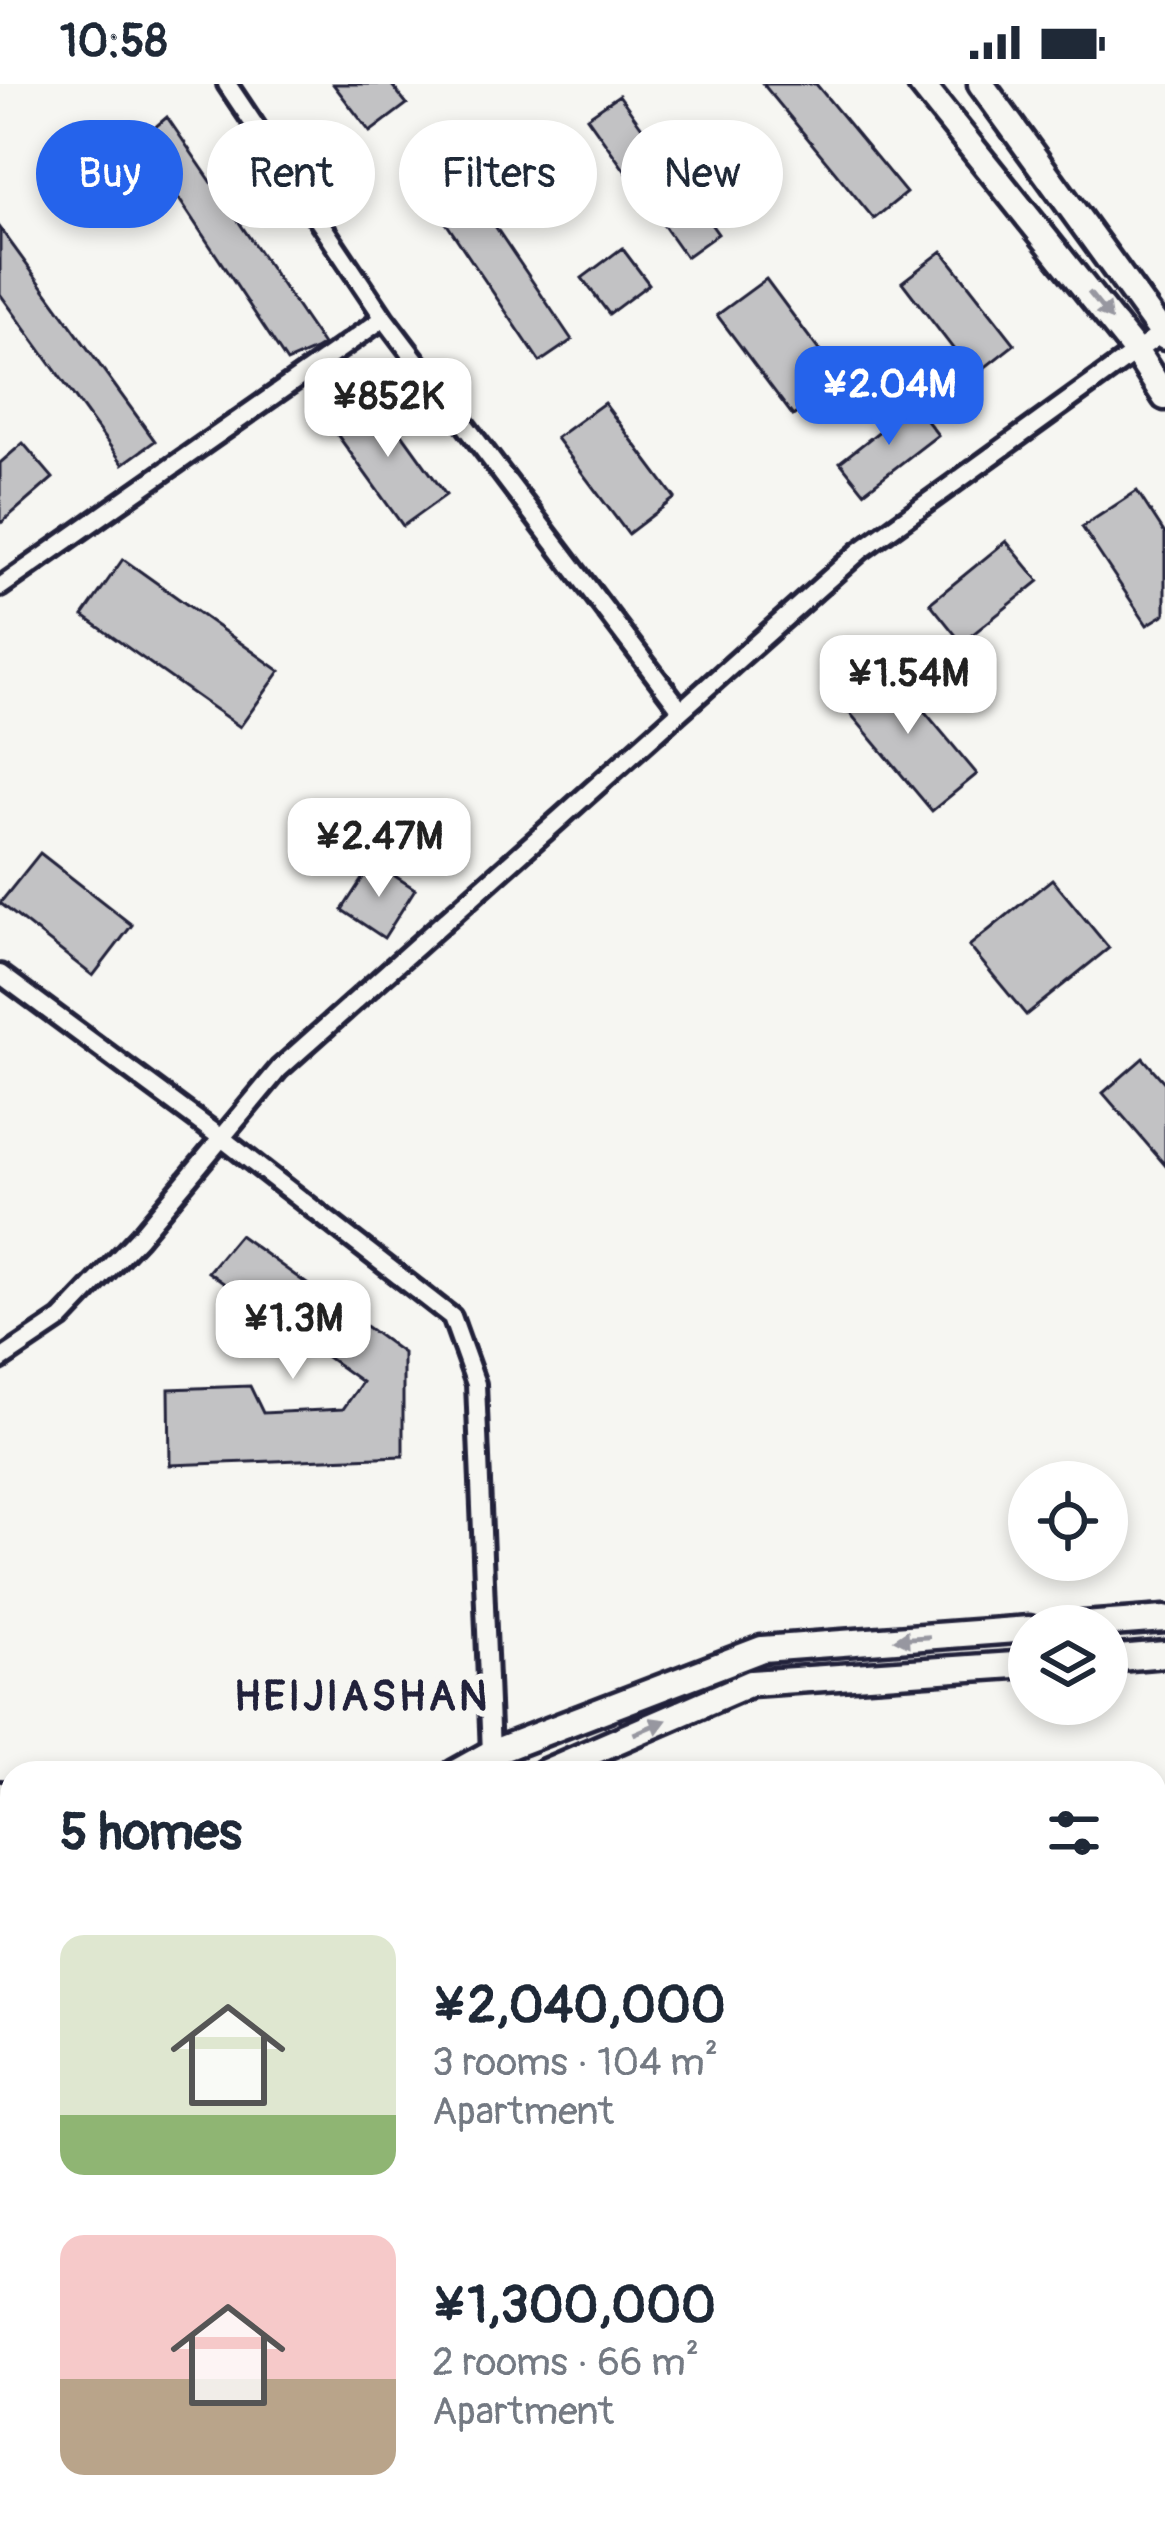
<!DOCTYPE html>
<meta charset="utf-8">
<style>
body{margin:0;font-family:Pangolin,sans-serif;background:#f6f6f7;color:#1f2937;height:100vh;display:flex;flex-direction:column;font-size:45px;white-space:nowrap}
*{box-sizing:border-box;margin:0}
p{font-size:39px;color:#747a83}
.icon{flex:none;width:66px;height:66px;fill:none;stroke:currentColor;stroke-width:2;stroke-linecap:round;stroke-linejoin:round}
.map{position:relative;flex:1;overflow:hidden}
.sheet{position:absolute;left:0px;top:1677px;width:1167px;height:768px;display:flex;flex-direction:column;background:#fff;border-radius:36px 36px 0 0;box-shadow:0 6px 18px #0003}
.sheet>*{flex:none}
.banner{position:absolute;left:36px;top:36px;width:1095px;height:108px;display:flex;gap:24px}
.fabs{position:absolute;left:1008px;top:1377px;display:grid;gap:24px}
.fabs a{display:grid;place-items:center;width:120px;height:120px;border-radius:50%;background:#fff;box-shadow:0 6px 18px #0003;font-size:60px}
.price{position:absolute;translate:-50% -102px;padding:0 27px;border-radius:24px;background:#fff;color:#222;font-size:39px;line-height:78px;filter:drop-shadow(0 3px 6px #0008)}
.price::after{content:'';position:absolute;left:50%;top:72px;width:36px;height:27px;margin-left:-18px;background:inherit;clip-path:polygon(0 0,100% 0,50% 100%)}
.price.active{background:#2563eb;color:#fff}
ul{padding:0;list-style:none}
li{display:flex;align-items:center;gap:36px;height:300px;padding:0 60px}
li span{display:grid;place-items:center;flex:none;width:336px;height:240px;border-radius:24px;color:#555}
li>.icon{margin-inline-start:auto}
span .icon{width:144px;height:144px;fill:#fffc;stroke-width:1}
li b{font-size:51px}
h2{display:flex;justify-content:space-between;align-items:center;height:144px;padding:0 60px;font-size:51px}
.tag{padding:0 42px;border-radius:54px;background:#fff;box-shadow:0 6px 18px #0003;font-size:42px;line-height:108px}
.tag.active{background:#2563eb;color:#fff}
.status{display:flex;justify-content:space-between;align-items:center;height:84px;padding:0 60px;background:#fff;direction:ltr}
.status svg{height:33px;fill:currentColor}
.map>svg:first-child{display:block}
.building{fill:#c2c2c4;stroke:#22223b;stroke-width:3}
.lines{fill:none;stroke-linecap:round;stroke-linejoin:round}
.lane-casing{stroke:#22223b;stroke-width:16}
.street-casing{stroke:#22223b;stroke-width:26}
.secondary-casing{stroke:#22223b;stroke-width:33}
.lane{stroke:#f6f6f2;stroke-width:8}
.street{stroke:#f6f6f2;stroke-width:16}
.secondary{stroke:#f6f6f2;stroke-width:24}
.oneway{fill:#9797a0}
.labels{text-anchor:middle;stroke-width:12;stroke-linejoin:round;paint-order:stroke}
.district-label{font-size:42px;font-weight:bold;letter-spacing:3px;fill:#22223b;stroke:#f6f6f2}
</style>
<div class="status"><b>10:58</b><svg viewBox="0 0 49 12"><path d="M0 12V9h3v3zM5 12V6h3v6zM10 12V3h3v9zM15 12V0h3v12zM26 1h20v11H26zM47 4h2v5h-2z"/></svg></div>
<div class="map">
<svg width="1165" height="2445" viewBox="0 0 1165 2445">
<rect width="100%" height="100%" fill="#f6f6f2"/>
<filter id="ink" filterUnits="userSpaceOnUse"><feTurbulence type="fractalNoise" baseFrequency=".00833" numOctaves="2"/><feDisplacementMap in="SourceGraphic" scale="24" xChannelSelector="R" yChannelSelector="G"/><feConvolveMatrix kernelMatrix="1 2 1 2 8 2 1 2 1" color-interpolation-filters="sRGB"/></filter>
<g filter="url(#ink)">
<path class="building" d="M333 0H391L407 20 370 48Z
M763 0H816L906 109 874 135Z
M619 11 718 150 686 173 587 33Z
M167 33 323 261 315 266 287 278 140 56Z
M472 108 572 256 540 278 440 130Z
M0 144 155 357 123 380 0 210Z
M622 164 649 200 609 230 582 194Z
M942 167 1015 260 974 292 902 198Z
M766 195 841 296 793 332 717 231Z
M374 311 446 411 403 442 331 342Z
M604 319 675 414 628 450 556 354Z
M914 320 938 351 864 408 840 378Z
M23 359 53 394 0 440V379Z
M1137 407 1165 450V530L1147 541 1082 443Z
M1006 457 1039 497 962 559 930 519Z
M123 475 280 587 240 643 83 532Z
M884 579 977 690 932 727 839 616Z
M40 769 132 841 93 892 0 819Z
M373 778 415 805 384 854 342 826Z
M1052 795 1109 864 1026 931 969 862Z
M1143 974 1165 999V1081L1103 1009Z
M239 1151 403 1269V1372L170 1381 169 1305 250 1302 263 1329 343 1325 362 1298 208 1188Z"/>
<g class="lines">
<defs>
<path id="lane" d="M1155 2226 1165 2231
M413 2433 438 2445
M555 2445 561 2433
M903 2445 909 2433"/>
<path id="street" d="M227 0 384 234 681 626
M0 503 384 234
M0 890 223 1055 452 1233 476 1300 491 1669
M0 1276 61 1235 139 1153 279 985 860 467 1162 249
M0 1707 12 1708
M165 2433 170 2445"/>
<path id="secondary" d="M921 0 1136 268 1165 313
M981 0 1165 253
M1070 1542 1165 1535
M1107 1575 1165 1570
M455 1689 491 1669 762 1565 1029 1545
M543 1689 751 1599 1029 1580
M0 2061 12 2053
M0 2106 12 2100"/>
</defs>
<use href="#lane" class="lane-casing"/>
<use href="#street" class="street-casing"/>
<use href="#secondary" class="secondary-casing"/>
<use href="#lane" class="lane"/>
<use href="#street" class="street"/>
<use href="#secondary" class="secondary"/>
</g>
<defs><path id="oneway-solid" d="M-6-.8H1V-3.2L6.5 0L1 3.2V.8H-6Z" transform="scale(3)"/></defs>
<g class="oneway">
<use href="#oneway-solid" transform="translate(1100 222) rotate(51)"/>
<use href="#oneway-solid" transform="translate(912 1554) rotate(176)"/>
<use href="#oneway-solid" transform="translate(650 1643) rotate(-23)"/>
</g>
</g>
<g class="labels">
<g class="district-label">
<text x="362" y="1626">HEIJIASHAN</text>
</g>
</g>
</svg>
<div class="fabs">
<a><svg class="icon" aria-label="locate" viewBox="0 0 24 24"><circle cx="12" cy="12" r="6"/><path d="M12 2v4M12 18v4M2 12h4M18 12h4"/></svg></a>
<a><svg class="icon" aria-label="layers" viewBox="0 0 24 24"><path d="M12 4l9 5-9 5-9-5zM3 14l9 5 9-5"/></svg></a>
</div>
<b class="price active" style="left:889px;top:364px">¥2.04M</b>
<b class="price" style="left:388px;top:376px">¥852K</b>
<b class="price" style="left:908px;top:653px">¥1.54M</b>
<b class="price" style="left:379px;top:816px">¥2.47M</b>
<b class="price" style="left:293px;top:1298px">¥1.3M</b>
<div class="banner">
<a class="tag active">Buy</a>
<a class="tag">Rent</a>
<a class="tag">Filters</a>
<a class="tag">New</a>
</div>
<section class="sheet">
<h2>5 homes<svg class="icon" aria-label="filters" viewBox="0 0 24 24"><path d="M4 7h16M4 17h16"/><circle cx="9" cy="7" r="2"/><circle cx="15" cy="17" r="2"/></svg></h2>
<ul>
<li><span style="background:linear-gradient(#dfe7d0 75%,#8fb573 0)"><svg class="icon" aria-label="home" viewBox="0 0 24 24"><path d="M3 11l9-7 9 7M6 9v11h12V9"/></svg></span><div><b>¥2,040,000</b><p>3 rooms · 104 m²</p><p>Apartment</p></div></li>
<li><span style="background:linear-gradient(#f6c9c9 60%,#b9a48a 0)"><svg class="icon" aria-label="home" viewBox="0 0 24 24"><path d="M3 11l9-7 9 7M6 9v11h12V9"/></svg></span><div><b>¥1,300,000</b><p>2 rooms · 66 m²</p><p>Apartment</p></div></li>
</ul>
</section>
</div>
